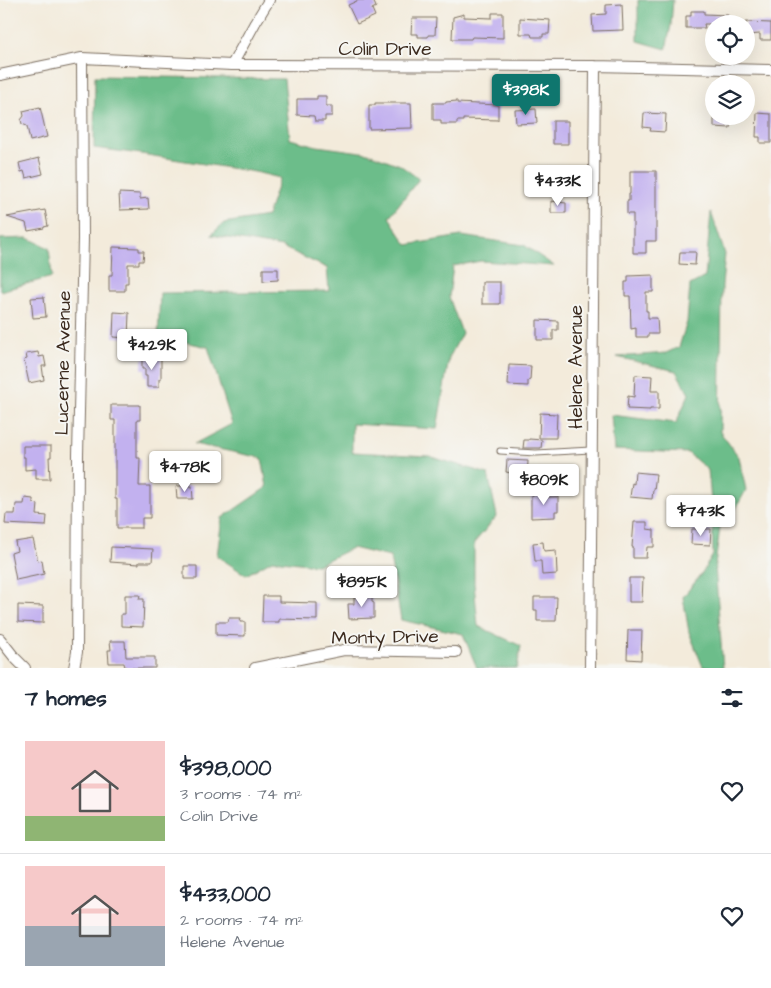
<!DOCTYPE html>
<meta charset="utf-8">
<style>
body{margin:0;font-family:"Architects Daughter",sans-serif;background:#f2f2f3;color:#1f2937;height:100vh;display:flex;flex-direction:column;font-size:19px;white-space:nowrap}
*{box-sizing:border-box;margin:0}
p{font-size:16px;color:#747a83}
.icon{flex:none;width:28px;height:28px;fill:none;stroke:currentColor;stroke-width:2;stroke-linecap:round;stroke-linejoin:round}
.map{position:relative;height:668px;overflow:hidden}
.panel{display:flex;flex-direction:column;background:#fff;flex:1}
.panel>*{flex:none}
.tools{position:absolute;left:705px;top:15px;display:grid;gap:10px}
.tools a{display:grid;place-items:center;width:50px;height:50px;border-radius:50%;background:#fff;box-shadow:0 5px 20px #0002;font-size:25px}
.price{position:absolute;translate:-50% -42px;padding:0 11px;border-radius:5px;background:#fff;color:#222;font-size:16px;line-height:32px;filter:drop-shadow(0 1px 2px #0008)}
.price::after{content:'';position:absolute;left:50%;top:30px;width:15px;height:11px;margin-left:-8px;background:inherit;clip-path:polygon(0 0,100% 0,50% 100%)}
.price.selected{background:#0f766e;color:#fff}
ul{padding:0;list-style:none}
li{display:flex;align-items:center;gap:15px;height:125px;padding:0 25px}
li+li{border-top:1px solid #e0e1e3}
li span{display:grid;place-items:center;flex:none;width:140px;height:100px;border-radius:0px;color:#555}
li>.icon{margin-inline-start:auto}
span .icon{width:60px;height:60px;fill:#fffc;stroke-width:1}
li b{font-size:21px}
h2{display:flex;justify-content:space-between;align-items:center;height:60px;padding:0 25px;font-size:21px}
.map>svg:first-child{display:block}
.forest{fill:#6cbd8a;stroke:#547454}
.building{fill:#c2b1ef}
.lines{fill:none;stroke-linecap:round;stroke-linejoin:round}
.lane-casing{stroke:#7b6e60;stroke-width:7}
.street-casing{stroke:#7b6e60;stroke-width:12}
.lane{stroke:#fff;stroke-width:5}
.street{stroke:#fff;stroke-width:10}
.labels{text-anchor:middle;stroke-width:4;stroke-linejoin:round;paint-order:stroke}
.street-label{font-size:19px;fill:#3b2a1e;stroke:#f6f6f2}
</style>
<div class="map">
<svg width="771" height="668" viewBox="0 0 771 668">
<rect width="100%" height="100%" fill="#f6f6f2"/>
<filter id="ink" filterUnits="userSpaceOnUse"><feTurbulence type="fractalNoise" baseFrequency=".02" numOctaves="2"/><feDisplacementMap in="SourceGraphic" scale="10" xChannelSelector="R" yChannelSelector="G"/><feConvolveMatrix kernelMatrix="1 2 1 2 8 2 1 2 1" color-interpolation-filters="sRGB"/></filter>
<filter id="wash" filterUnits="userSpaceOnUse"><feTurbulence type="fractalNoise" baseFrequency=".0096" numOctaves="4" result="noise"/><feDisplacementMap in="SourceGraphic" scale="20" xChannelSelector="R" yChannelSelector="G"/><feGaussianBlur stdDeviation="1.12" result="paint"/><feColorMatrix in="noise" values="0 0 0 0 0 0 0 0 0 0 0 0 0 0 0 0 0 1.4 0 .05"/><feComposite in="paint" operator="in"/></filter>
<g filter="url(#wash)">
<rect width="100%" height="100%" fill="#f3ebdb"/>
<path class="forest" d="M638 0H673L671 25 666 49 638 41Z
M95 76 284 79 290 139 317 146 368 153 400 165 419 179 389 217 407 245 461 236 524 245 554 266 481 261 453 266 449 297 462 333 449 358 437 429 352 424V452L429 456 488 474 497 516 474 543V583L478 626 521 646 517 668H477L463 634 401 620 390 557 352 548 317 565 272 560 246 575 217 556 222 518 267 487 262 458 194 444 232 424 208 347 158 336 160 293 329 291 327 268 282 247 211 235 224 223 267 216 280 178 255 172 141 154 94 148Z
M711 212 725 254 722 285 720 432 739 457 746 490 735 510 722 511 715 566 723 668 703 667 689 632 683 597 700 576 713 555 712 510 708 470 688 453 614 450 611 415 676 423 689 394 676 371 617 357 666 353 679 347 687 322 690 285 705 277Z
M28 238 49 248 52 277 0 291V239Z"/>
<g id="blocks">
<path class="building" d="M359 0H373L376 7 372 9 375 16 357 24 348 5Z
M622 4 623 30 593 31 592 15 606 14V5Z
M691 11H704V14L728 15V24H704L705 28H686V16H691Z
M492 13H503V38L472 37 471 39H452L453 17 464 14V17L492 18Z
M412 18H436L435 35H428V37H418V34H411Z
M520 18 550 20 549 34H543V37H532L531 34H520Z
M746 22 771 23V40H760V34L746 35Z
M317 96H326V106H332V116H325V121H315L314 116 297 115V99H317Z
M457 101V103L498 105V120L463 119V121H457V124H441V120H433V103H446V102Z
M375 103H411L412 128 369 129V105H375Z
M40 107 47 137 30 141 27 126 22 124 21 120 24 116 23 111Z
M536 109 537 123 516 124 515 110Z
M644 113 666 114 665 132 650 131 651 128 643 127Z
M757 113 771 114V143H760V137H756Z
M714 116H731L730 128 714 127Z
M553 121H568V144H553Z
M39 158 43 174 26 178 24 171 21 172 19 163Z
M548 169H565V186L549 187Z
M630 171H656V241H646V253H633V214H627V201H629V194H630Z
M119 193 140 194V199L148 198 149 209 120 210Z
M551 201 566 203V213H551Z
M45 210 48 226 44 227V228L28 231 26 223 7 217Z
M113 247 139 248V251H144L143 261H139V264H128V283H125V291H109V275H112Z
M680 252H696L695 265 679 264Z
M263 269H278V280L263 281Z
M653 275V292H646V311H648V318H657L658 334H648V337H636V328L631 329 630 296H625V282H628V276Z
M482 282H500V304H482Z
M44 297 46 317 33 318 31 298Z
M114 312 129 313 128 338 113 337Z
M537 320 558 321V330H553V340H537Z
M38 352 39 357 44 356 46 366H42L44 380 29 383 24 360 27 359 26 354Z
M142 358H161V379H159V387H147V376H145V369H142Z
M509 365 531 366 530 380 528 381V386L508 385Z
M635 375 652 376 651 391H659V409H650V410L627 409 628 396 634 397Z
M111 405H140V420H137V458H140L139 486H150V518H142V528H117V499H115V420H111Z
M540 413 557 414 556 438H539Z
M529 439 542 440 541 448H523L524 440H529Z
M23 446H51V457H49L50 479H36V469L25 470V457H23Z
M507 460 528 461 527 479 510 478 511 473 506 472Z
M635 472 656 474 654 490H653L652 499 630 497 632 483 634 484Z
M176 486H192L193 499H177Z
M545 494V497H558V511H555V517L531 518V495Z
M25 498 33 499V503L38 504 37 515 47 516 46 526 5 524 6 514H15L16 504H24Z
M634 522H647V529L654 530V547H647L646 558H633V547H632Z
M692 529H711L710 545 691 544Z
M33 539 38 561 42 560 44 574 16 580 11 553 17 551 15 542Z
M543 542 544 551 556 550 557 574 542 575 541 561H535L533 543Z
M111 547 153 549 152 562H139V564L110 562Z
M184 566H197V579H184Z
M629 578H643L642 602H629Z
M125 595H140L139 599H144L143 627 121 626V614H125Z
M263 596H279V602L317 603V620L279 619V622H262Z
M354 597H372V602L374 603V618L349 619 348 604H354Z
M534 597H557L556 621H537V610H534Z
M18 605 43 606V623L18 622Z
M229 618H241L240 622H245V636L216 635V622H228Z
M628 630H642L641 660 627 659Z
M110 641H125L126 657H155V668H127L125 667 124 663H109L108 650H111Z"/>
</g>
</g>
<g filter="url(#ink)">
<use href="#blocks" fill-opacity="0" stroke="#7b6e60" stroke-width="1"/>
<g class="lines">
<defs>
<path id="lane" d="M500 451 536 453 591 450"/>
<path id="street" d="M232 65 255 23 269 0
M0 75 82 58 232 65 595 66 771 70
M0 639 15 658 25 668
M74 668 77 652 78 455 83 239 82 58
M255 668 344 650 456 652
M590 668 595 66"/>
</defs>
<use href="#lane" class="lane-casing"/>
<use href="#street" class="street-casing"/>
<use href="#lane" class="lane"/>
<use href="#street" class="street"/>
</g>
</g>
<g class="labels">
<g class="street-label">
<text x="385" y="55">Colin Drive</text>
<text transform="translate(62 363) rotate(-89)" y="7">Lucerne Avenue</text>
<text transform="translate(575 367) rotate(-90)" y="7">Helene Avenue</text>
<text transform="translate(385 636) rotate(-1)" y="7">Monty Drive</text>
</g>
</g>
</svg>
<div class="tools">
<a><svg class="icon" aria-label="locate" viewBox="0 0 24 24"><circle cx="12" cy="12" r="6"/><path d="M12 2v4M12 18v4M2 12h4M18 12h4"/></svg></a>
<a><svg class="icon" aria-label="layers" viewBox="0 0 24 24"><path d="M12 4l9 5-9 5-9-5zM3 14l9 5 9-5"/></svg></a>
</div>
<b class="price selected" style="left:526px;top:116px">$398K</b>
<b class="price" style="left:558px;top:207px">$433K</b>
<b class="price" style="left:152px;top:371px">$429K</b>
<b class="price" style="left:185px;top:493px">$478K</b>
<b class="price" style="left:544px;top:506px">$809K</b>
<b class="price" style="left:701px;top:537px">$743K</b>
<b class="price" style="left:362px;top:608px">$895K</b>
</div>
<section class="panel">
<h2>7 homes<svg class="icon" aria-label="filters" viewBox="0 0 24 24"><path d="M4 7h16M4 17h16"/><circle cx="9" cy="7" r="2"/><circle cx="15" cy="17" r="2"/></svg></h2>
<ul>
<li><span style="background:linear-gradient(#f6c9c9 75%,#8fb573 0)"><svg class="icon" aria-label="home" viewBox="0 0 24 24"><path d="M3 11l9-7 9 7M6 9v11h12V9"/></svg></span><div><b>$398,000</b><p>3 rooms · 74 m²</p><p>Colin Drive</p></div><svg class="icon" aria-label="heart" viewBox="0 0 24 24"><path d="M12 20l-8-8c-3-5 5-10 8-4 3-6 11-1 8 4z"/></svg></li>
<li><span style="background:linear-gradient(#f6c9c9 60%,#9aa5b1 0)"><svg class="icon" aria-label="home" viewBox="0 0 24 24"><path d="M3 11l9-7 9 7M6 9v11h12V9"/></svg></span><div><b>$433,000</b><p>2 rooms · 74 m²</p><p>Helene Avenue</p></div><svg class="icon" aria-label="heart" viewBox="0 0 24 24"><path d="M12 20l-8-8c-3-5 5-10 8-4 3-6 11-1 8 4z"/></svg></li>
</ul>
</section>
